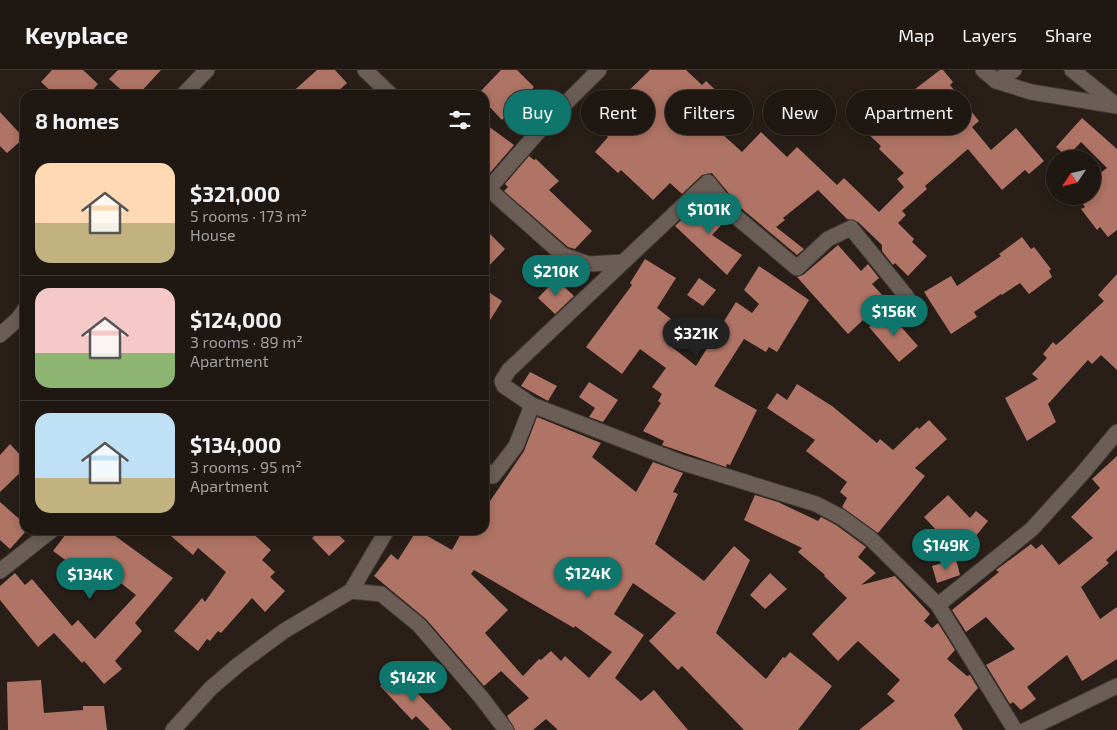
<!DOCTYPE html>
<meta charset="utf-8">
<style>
body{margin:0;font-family:"Exo 2",sans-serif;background:#27201b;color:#f1f3f6;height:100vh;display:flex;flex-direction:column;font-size:19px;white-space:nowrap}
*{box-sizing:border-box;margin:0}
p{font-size:16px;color:#a19f9f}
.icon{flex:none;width:28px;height:28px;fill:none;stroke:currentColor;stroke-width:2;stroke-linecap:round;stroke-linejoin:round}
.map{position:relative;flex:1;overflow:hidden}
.sheet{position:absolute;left:20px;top:20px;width:469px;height:445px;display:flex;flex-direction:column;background:#1f1712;border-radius:15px;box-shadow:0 2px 12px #0003,0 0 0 1px #3c3632}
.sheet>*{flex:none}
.banner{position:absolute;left:504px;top:20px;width:475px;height:45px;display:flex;gap:10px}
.needle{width:32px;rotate:235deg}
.tools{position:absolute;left:1046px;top:80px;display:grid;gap:10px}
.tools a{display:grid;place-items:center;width:55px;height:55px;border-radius:50%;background:#1f1712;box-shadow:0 2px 12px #0003,0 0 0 1px #3c3632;font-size:25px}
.price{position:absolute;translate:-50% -42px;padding:0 11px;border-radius:18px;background:#0f766e;color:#fff;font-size:16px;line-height:32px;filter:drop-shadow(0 1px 2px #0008)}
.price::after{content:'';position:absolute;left:50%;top:30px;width:15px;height:11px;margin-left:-8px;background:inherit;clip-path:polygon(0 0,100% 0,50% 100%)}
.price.current{background:#222;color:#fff}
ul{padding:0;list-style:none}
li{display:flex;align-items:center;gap:15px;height:125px;padding:0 15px}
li+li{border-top:1px solid #3c3632}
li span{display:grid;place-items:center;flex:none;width:140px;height:100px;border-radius:15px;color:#555}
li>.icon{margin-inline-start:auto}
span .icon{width:60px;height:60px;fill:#fffc;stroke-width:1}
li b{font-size:21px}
h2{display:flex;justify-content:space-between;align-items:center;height:60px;padding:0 15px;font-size:21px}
.pill{padding:0 18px;border-radius:22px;background:#1f1712;box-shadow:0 2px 12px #0003,0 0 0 1px #3c3632;font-size:18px;line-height:45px}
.pill.current{background:#0f766e;color:#fff}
header{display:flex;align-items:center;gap:30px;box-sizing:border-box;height:70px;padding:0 25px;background:#1f1712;border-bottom:1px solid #3c3632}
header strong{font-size:24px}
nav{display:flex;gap:28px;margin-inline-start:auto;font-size:18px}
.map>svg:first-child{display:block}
.building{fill:#af7465;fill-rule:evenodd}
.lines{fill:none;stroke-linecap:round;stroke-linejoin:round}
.minor-casing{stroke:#403934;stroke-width:17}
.minor{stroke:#6a5e56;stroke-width:15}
</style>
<header>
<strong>Keyplace</strong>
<nav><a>Map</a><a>Layers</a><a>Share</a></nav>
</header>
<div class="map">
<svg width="1117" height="660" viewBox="0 0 1117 660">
<rect width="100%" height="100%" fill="#291f18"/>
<path class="building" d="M52 0H83L98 14 88 25H55L41 12Z
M118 0H161L138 25H127L109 9Z
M317 0H335L347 13 334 25H289Z
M501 0H517L534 17 502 50 484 31V25H477Z
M650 0H686L702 15 706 11 729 33 710 53 742 82 761 62 787 87 797 77 837 115 844 108 879 142 904 117 897 109 904 103 879 79 881 76 866 62 873 55 864 46 883 26 893 36 940 0H943L953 12 950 15 979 51 972 57 991 80 1016 58 1044 91 1029 104 1025 100 1002 120 968 79 925 116 927 119 902 141 906 145 898 153 914 169 912 172 927 186 908 206 895 193 893 195 882 181V175L858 152 847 149 818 120 783 148 785 150 776 157 804 179 797 185 741 138 712 103 702 105 682 124 670 113 653 130 621 100 618 103 595 82 608 67 603 62 607 58 593 45 601 37 599 35 613 20 621 28Z
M0 42 24 68 7 83 0 76Z
M1082 48 1117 79V160L1108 167 1100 157 1097 160 1081 139 1085 137 1077 126H1092V109L1107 98 1081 72 1067 87 1056 77Z
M484 53 514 75 489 104 484 100Z
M529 86 534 90 536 89 559 111 549 120 592 161 575 179 568 177 504 121 508 117 505 114Z
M707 126 726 150 712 165 742 185 727 205 675 156Z
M484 158 505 179 484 201Z
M1022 167 1031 179 1034 177 1051 199 1049 201 1052 207 1029 224 1020 213 1002 225 1001 224 974 242 977 247 951 264 924 222 951 206 957 216 1001 186 999 184Z
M838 175 861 201 868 194 879 208 872 214 884 227 880 231 882 234 864 252 863 250 848 264 797 207 803 205Z
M645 189 676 208 657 238 685 260 672 277 696 296 736 232 752 243 759 234 744 220 759 196 809 230 777 282 769 277 766 282 744 269 714 316 757 340 730 395 727 394 726 397 662 375 664 371 643 361 661 333 658 331 662 324 652 317 666 298 640 279 622 304 586 277 632 215 630 213Z
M1117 204V300L1101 285 1092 294 1088 290 1048 334 1056 352 1027 371 1005 328 1038 309 1032 304 1047 288 1043 284 1053 272 1056 275 1062 270 1104 231 1098 225Z
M699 208 716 220 703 236 687 225Z
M556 209 574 226 555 244 538 228Z
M484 219 502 231 484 260Z
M890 244 918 276 899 292 869 257Z
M530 302 557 316 548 331 521 316Z
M589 312 618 330 603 352 589 347 595 338 579 327Z
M797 314 832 336 877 373 880 369 893 380 917 357 919 359 929 350 947 369 915 398 925 406 878 463 842 437 847 428 840 422 847 412 806 381 815 370 767 338 777 323 787 330Z
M537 347 601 373 592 387 636 422 653 392 683 403 673 422 678 424 655 474 704 511 734 476 750 490 716 563 766 609 783 587 785 588 790 582 832 616 798 660H744L682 596 678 600 649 571 676 543 633 513 614 544 644 565 615 608 641 631 654 620 688 660H558L546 649 533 660H515L507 646 529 628 501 601 484 616 426 549 374 506 391 484 398 490 417 460 452 480 463 460H484V440L524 381ZM474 500 574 558 575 556 612 582 589 608 565 586 561 591 551 581 541 590 539 589 523 606 485 563 508 540 471 504Z
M10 374 25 390V398L0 422V385Z
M1117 386V480L1106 490 1109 493 1081 517 1100 549 1117 537V589L1082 611 1067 585 1027 617 1036 629 1021 640 1013 632 1010 634 986 595 1015 579 986 547 966 562 952 540 999 502 996 500 1031 474 1036 479 1042 474 1059 495 1093 468 1071 447 1100 418 1092 409Z
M755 425 778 432 818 451 821 447 836 455 866 477 858 487 876 503 861 515 895 506 930 544 924 551 932 558 938 553 955 580 947 589 967 606 970 605 978 618 954 645 963 660H859L895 631 887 624 900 610 858 571 838 591 812 564 847 528 824 506 825 505 798 482 802 478 744 450Z
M948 425 970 448 976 441 988 451 967 477 948 462 952 477 924 447Z
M0 432 25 454 27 460 10 479 0 470Z
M69 460H107L173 508 135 553 142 561 115 591 122 599 104 614 84 591 82 593 54 563 38 577 0 530V516L15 503 25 515 32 509 72 556 78 550 95 569 136 525 89 488 79 500 53 481Z
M164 460H249L271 480 262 490 275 502 270 507 285 521 265 542 252 528 221 563 218 561 210 571 207 569 198 581 174 561 202 528 205 532 226 502 198 478 193 485Z
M321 460H334L345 471 329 486 312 468Z
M956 489 960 505 937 513 932 496Z
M770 503 787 519 765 539 750 525Z
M396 601 429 635 452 660H430L416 646 412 650 380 616Z
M41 610 44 643 83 640V636H104L107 660H8L7 612Z"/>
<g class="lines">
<defs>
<path id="minor" d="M365 0 391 25
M983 0 996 11 1014 0
M1072 0 1116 35
M996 11 1031 22 1117 36
M183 25 207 0
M484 115 563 185 589 194 623 192
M484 124 546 53 599 0
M0 265 18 249 25 239
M532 335 504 316 502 311 509 300 708 112 734 145 797 198 828 169 851 158 907 227
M484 399 493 406 516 376 532 335 680 392 816 434 841 447 870 468 938 535 1015 660
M0 501 52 460
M351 521 387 460
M938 535 1032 459 1081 405 1117 362
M173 660 211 618 238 595 284 561 351 521 381 524 419 555 481 627 506 660
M1026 660 1117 616"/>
</defs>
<use href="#minor" class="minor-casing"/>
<use href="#minor" class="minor"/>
</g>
</svg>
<div class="tools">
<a><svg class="needle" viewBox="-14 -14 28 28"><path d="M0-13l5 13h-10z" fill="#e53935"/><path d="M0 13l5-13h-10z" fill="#a19f9f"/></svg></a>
</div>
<b class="price" style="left:709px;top:165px">$101K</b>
<b class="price" style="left:556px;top:227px">$210K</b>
<b class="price" style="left:894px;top:267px">$156K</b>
<b class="price current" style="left:696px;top:289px">$321K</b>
<b class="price" style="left:946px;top:501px">$149K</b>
<b class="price" style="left:588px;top:529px">$124K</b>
<b class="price" style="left:90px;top:530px">$134K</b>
<b class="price" style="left:413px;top:633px">$142K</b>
<div class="banner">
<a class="pill current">Buy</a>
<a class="pill">Rent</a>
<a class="pill">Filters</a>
<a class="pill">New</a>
<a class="pill">Apartment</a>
</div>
<section class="sheet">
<h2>8 homes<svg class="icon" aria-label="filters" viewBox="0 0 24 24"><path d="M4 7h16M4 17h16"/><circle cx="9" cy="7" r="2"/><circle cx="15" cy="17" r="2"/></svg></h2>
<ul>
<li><span style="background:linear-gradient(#ffd9b3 60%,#c2b280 0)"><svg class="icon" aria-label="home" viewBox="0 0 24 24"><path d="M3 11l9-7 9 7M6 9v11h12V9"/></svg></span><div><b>$321,000</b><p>5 rooms · 173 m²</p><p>House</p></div></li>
<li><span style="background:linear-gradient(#f6c9c9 65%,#8fb573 0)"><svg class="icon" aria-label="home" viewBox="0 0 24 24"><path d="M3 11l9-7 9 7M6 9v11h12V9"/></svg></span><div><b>$124,000</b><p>3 rooms · 89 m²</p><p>Apartment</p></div></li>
<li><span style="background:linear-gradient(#bfe0f5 65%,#c2b280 0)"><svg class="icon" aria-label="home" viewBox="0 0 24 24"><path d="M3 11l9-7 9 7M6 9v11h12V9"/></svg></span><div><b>$134,000</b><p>3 rooms · 95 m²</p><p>Apartment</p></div></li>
</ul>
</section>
</div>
